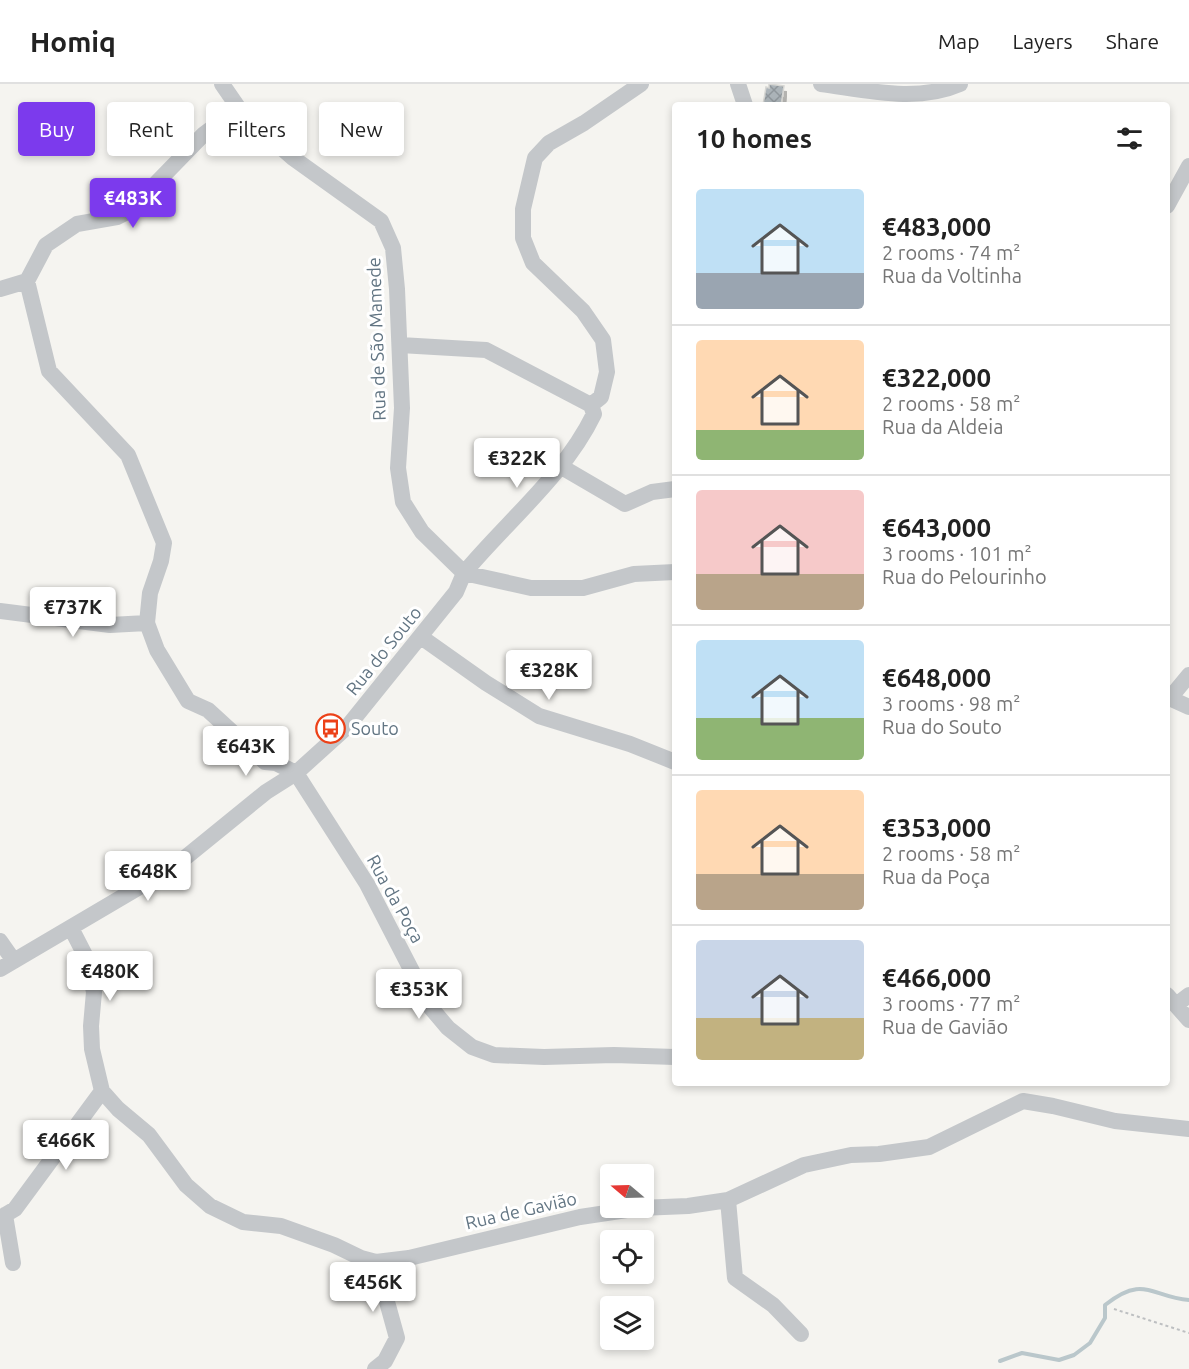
<!DOCTYPE html>
<meta charset="utf-8">
<style>
body{margin:0;font-family:Ubuntu,sans-serif;background:#f6f6f6;color:#222;height:100vh;display:flex;flex-direction:column;font-size:22px;white-space:nowrap}
*{box-sizing:border-box;margin:0}
p{font-size:20px;color:#767676}
.icon{flex:none;width:33px;height:33px;fill:none;stroke:currentColor;stroke-width:2;stroke-linecap:round;stroke-linejoin:round}
.map{position:relative;flex:1;overflow:hidden}
.drawer{position:absolute;left:672px;top:18px;width:498px;height:984px;display:flex;flex-direction:column;background:#fff;border-radius:6px;box-shadow:0 3px 9px #0003}
.drawer>*{flex:none}
.banner{position:absolute;left:18px;top:18px;width:564px;height:54px;display:flex;gap:12px}
.needle{width:39px;rotate:289deg}
.buttons{position:absolute;left:600px;top:1080px;display:grid;gap:12px}
.buttons a{display:grid;place-items:center;width:54px;height:54px;border-radius:6px;background:#fff;box-shadow:0 3px 9px #0003;font-size:30px}
.price{position:absolute;translate:-50% -51px;padding:0 14px;border-radius:6px;background:#fff;color:#222;font-size:20px;line-height:39px;filter:drop-shadow(0 2px 3px #0008)}
.price::after{content:'';position:absolute;left:50%;top:36px;width:18px;height:14px;margin-left:-9px;background:inherit;clip-path:polygon(0 0,100% 0,50% 100%)}
.price.current{background:#7c3aed;color:#fff}
ul{padding:0;list-style:none}
li{display:flex;align-items:center;gap:18px;height:150px;padding:0 24px}
li+li{border-top:2px solid #e0e0e0}
li span{display:grid;place-items:center;flex:none;width:168px;height:120px;border-radius:6px;color:#555}
li>.icon{margin-inline-start:auto}
span .icon{width:72px;height:72px;fill:#fffc;stroke-width:1}
li b{font-size:26px}
h2{display:flex;justify-content:space-between;align-items:center;height:72px;padding:0 24px;font-size:26px}
.pill{padding:0 21px;border-radius:6px;background:#fff;box-shadow:0 3px 9px #0003;font-size:21px;line-height:54px}
.pill.current{background:#7c3aed;color:#fff}
header{display:flex;align-items:center;gap:36px;box-sizing:border-box;height:84px;padding:0 30px;background:#fff;border-bottom:2px solid #e0e0e0}
header strong{font-size:28px}
nav{display:flex;gap:33px;margin-inline-start:auto;font-size:21px}
.map>svg:first-child{display:block}
.lines{fill:none;stroke-linecap:round;stroke-linejoin:round}
.stream{stroke:#bac7cb;stroke-width:4}
.building{fill:url(#building-cross-hatch);stroke:#d6d6d3;stroke-width:1.5;filter:url(#shadow)}
.path{stroke:#bdbfc1;stroke-width:2;stroke-dasharray:3 3;stroke-linecap:butt}
.minor{stroke:#c4c7ca;stroke-width:16}
.labels{text-anchor:middle;stroke-width:6;stroke-linejoin:round;paint-order:stroke}
.street-label{font-size:18px;fill:#627583;stroke:#fff}
.poi-label{font-size:18px;fill:#627583;stroke:#fff;text-anchor:start}
</style>
<header>
<strong>Homiq</strong>
<nav><a>Map</a><a>Layers</a><a>Share</a></nav>
</header>
<div class="map">
<svg width="1189" height="1285" viewBox="0 0 1189 1285">
<defs>
<pattern id="building-cross-hatch" width="8" height="8" patternUnits="userSpaceOnUse" patternTransform="scale(1.5)"><rect width="8" height="8" fill="#abb3b8"/><path d="M0 0l8 8M0 8l8-8" fill="none" stroke="#8f969b"/></pattern>
<filter id="shadow"><feDropShadow dx="3.5" dy="6" stdDeviation="0" flood-color="#0004"/></filter>
</defs>
<rect width="100%" height="100%" fill="#f5f4f0"/>
<g class="lines">
<path class="stream" d="M1000 1277 1022 1269 1059 1276 1074 1271 1090 1259 1105 1234V1221C1144 1190 1151 1213 1189 1216"/>
</g>
<path class="building" d="M769 0 784 2 781 21H763L766 3 769 4Z"/>
<g class="lines">
<path class="path" d="M1114 1225 1189 1249"/>
<path class="minor" d="M222 0 242 29 293 74 381 137 393 164 397 205 402 324 398 384 403 418 422 448 464 489
M738 0 745 21
M821 0C866 6 917 19 960 0
M1167 122 1189 82
M27 197 49 287 128 371 164 459 161 477 150 509 147 539 157 566 188 617 208 626 265 678 276 679 296 689
M0 205 27 197 46 161 77 140 117 133 129 127 203 51 239 24
M400 261 486 266 591 321
M591 321 601 313 607 288 603 256 583 227 533 179 523 154V125L535 74 549 59 584 39 641 0
M560 382 625 420 652 408 675 405
M464 489 531 504H583L634 490 675 488
M0 527 110 541 147 539
M421 553 486 599 539 632 630 660 675 678
M1167 613 1189 623
M1170 614 1189 591
M296 689 367 800 431 924 448 944 472 963 494 971 544 973 614 971 675 973
M71 844 87 875 94 908 91 942 92 965 102 1007 118 1025 149 1051 186 1101 210 1122 243 1138 281 1142 334 1161 361 1174 376 1178 409 1174 580 1133 640 1124 688 1122 728 1116 804 1081 851 1071 879 1070 929 1063 1023 1017 1053 1022 1115 1037 1189 1045
M0 857 14 877
M0 885 175 782 266 708 296 689 348 642 456 508 464 489C507 437 564 392 594 330L591 321
M1167 911 1189 936
M1176 921 1189 911
M728 1116 735 1194 773 1221 801 1250
M5 1131 13 1179
M0 1134 15 1125 102 1007
M375 1285 385 1277 397 1254 376 1178"/>
</g>
<defs>
<symbol id="bus-ring" viewBox="-11 -11 22 22"><circle r="9.5" fill="#fff" stroke="#ec4118" stroke-width="1.5"/><path d="M-5-6H5V4H4V6H2V4H-2V6H-4V4H-5ZM-3.5-4V0h7V-4ZM-3.5 1.2v1.5H-2V1.2ZM2 1.2v1.5H3.5V1.2Z" fill="#ec4118"/></symbol>
</defs>
<g fill-rule="evenodd">
<use href="#bus-ring" x="314" y="628" width="33" height="33"/>
</g>
<g class="labels">
<g class="street-label">
<text transform="translate(377 255) rotate(-92)" y="6">Rua de São Mamede</text>
<text transform="translate(384 567) rotate(-51)" y="6">Rua do Souto</text>
<text transform="translate(395 815) rotate(61)" y="6">Rua da Poça</text>
<text transform="translate(521 1127) rotate(-13)" y="6">Rua de Gavião</text>
</g>
<g class="poi-label">
<text x="351" y="651">Souto</text>
</g>
</g>
</svg>
<div class="buttons">
<a><svg class="needle" viewBox="-14 -14 28 28"><path d="M0-13l5 13h-10z" fill="#e53935"/><path d="M0 13l5-13h-10z" fill="#767676"/></svg></a>
<a><svg class="icon" aria-label="locate" viewBox="0 0 24 24"><circle cx="12" cy="12" r="6"/><path d="M12 2v4M12 18v4M2 12h4M18 12h4"/></svg></a>
<a><svg class="icon" aria-label="layers" viewBox="0 0 24 24"><path d="M12 4l9 5-9 5-9-5zM3 14l9 5 9-5"/></svg></a>
</div>
<b class="price current" style="left:133px;top:145px">€483K</b>
<b class="price" style="left:517px;top:405px">€322K</b>
<b class="price" style="left:73px;top:554px">€737K</b>
<b class="price" style="left:549px;top:617px">€328K</b>
<b class="price" style="left:246px;top:693px">€643K</b>
<b class="price" style="left:148px;top:818px">€648K</b>
<b class="price" style="left:110px;top:918px">€480K</b>
<b class="price" style="left:419px;top:936px">€353K</b>
<b class="price" style="left:66px;top:1087px">€466K</b>
<b class="price" style="left:373px;top:1229px">€456K</b>
<div class="banner">
<a class="pill current">Buy</a>
<a class="pill">Rent</a>
<a class="pill">Filters</a>
<a class="pill">New</a>
</div>
<section class="drawer">
<h2>10 homes<svg class="icon" aria-label="filters" viewBox="0 0 24 24"><path d="M4 7h16M4 17h16"/><circle cx="9" cy="7" r="2"/><circle cx="15" cy="17" r="2"/></svg></h2>
<ul>
<li><span style="background:linear-gradient(#bfe0f5 70%,#9aa5b1 0)"><svg class="icon" aria-label="home" viewBox="0 0 24 24"><path d="M3 11l9-7 9 7M6 9v11h12V9"/></svg></span><div><b>€483,000</b><p>2 rooms · 74 m²</p><p>Rua da Voltinha</p></div></li>
<li><span style="background:linear-gradient(#ffd9b3 75%,#8fb573 0)"><svg class="icon" aria-label="home" viewBox="0 0 24 24"><path d="M3 11l9-7 9 7M6 9v11h12V9"/></svg></span><div><b>€322,000</b><p>2 rooms · 58 m²</p><p>Rua da Aldeia</p></div></li>
<li><span style="background:linear-gradient(#f6c9c9 70%,#b9a48a 0)"><svg class="icon" aria-label="home" viewBox="0 0 24 24"><path d="M3 11l9-7 9 7M6 9v11h12V9"/></svg></span><div><b>€643,000</b><p>3 rooms · 101 m²</p><p>Rua do Pelourinho</p></div></li>
<li><span style="background:linear-gradient(#bfe0f5 65%,#8fb573 0)"><svg class="icon" aria-label="home" viewBox="0 0 24 24"><path d="M3 11l9-7 9 7M6 9v11h12V9"/></svg></span><div><b>€648,000</b><p>3 rooms · 98 m²</p><p>Rua do Souto</p></div></li>
<li><span style="background:linear-gradient(#ffd9b3 70%,#b9a48a 0)"><svg class="icon" aria-label="home" viewBox="0 0 24 24"><path d="M3 11l9-7 9 7M6 9v11h12V9"/></svg></span><div><b>€353,000</b><p>2 rooms · 58 m²</p><p>Rua da Poça</p></div></li>
<li><span style="background:linear-gradient(#c9d6e8 65%,#c2b280 0)"><svg class="icon" aria-label="home" viewBox="0 0 24 24"><path d="M3 11l9-7 9 7M6 9v11h12V9"/></svg></span><div><b>€466,000</b><p>3 rooms · 77 m²</p><p>Rua de Gavião</p></div></li>
</ul>
</section>
</div>
